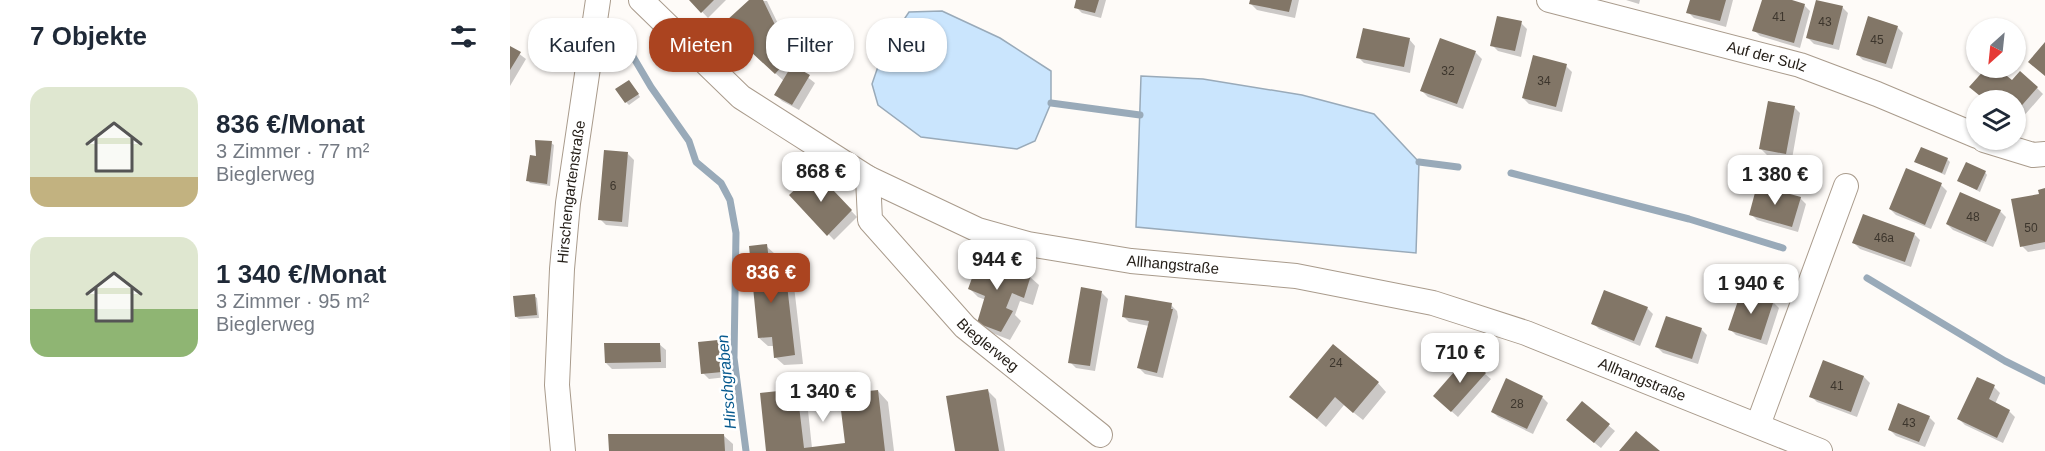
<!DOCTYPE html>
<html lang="de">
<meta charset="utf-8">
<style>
body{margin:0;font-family:Arial,sans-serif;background:#f2f2f3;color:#1f2937;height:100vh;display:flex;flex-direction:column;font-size:22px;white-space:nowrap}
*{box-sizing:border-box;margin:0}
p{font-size:20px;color:#747a83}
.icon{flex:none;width:33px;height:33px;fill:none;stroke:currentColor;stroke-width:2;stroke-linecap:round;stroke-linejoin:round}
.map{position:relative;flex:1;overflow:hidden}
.panel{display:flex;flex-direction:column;background:#fff;width:510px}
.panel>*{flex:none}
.top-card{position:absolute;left:18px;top:18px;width:570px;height:54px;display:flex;gap:12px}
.needle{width:39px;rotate:207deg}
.buttons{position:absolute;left:1456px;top:18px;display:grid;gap:12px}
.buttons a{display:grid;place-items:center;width:60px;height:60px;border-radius:50%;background:#fff;box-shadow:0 2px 4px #0004;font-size:30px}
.price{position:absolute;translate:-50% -51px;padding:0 14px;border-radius:12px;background:#fff;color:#222;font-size:20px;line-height:39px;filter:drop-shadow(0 2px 3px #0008)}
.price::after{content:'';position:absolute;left:50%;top:36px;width:18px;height:14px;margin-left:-9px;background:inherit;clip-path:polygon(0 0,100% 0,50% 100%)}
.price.selected{background:#ab4420;color:#fff}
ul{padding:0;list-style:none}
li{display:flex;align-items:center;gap:18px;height:150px;padding:0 30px}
li span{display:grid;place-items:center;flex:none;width:168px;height:120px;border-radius:18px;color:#555}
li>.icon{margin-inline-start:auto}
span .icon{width:72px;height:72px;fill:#fffc;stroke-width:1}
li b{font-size:26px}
h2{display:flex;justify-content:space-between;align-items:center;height:72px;padding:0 30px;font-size:26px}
.tag{padding:0 21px;border-radius:24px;background:#fff;box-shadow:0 2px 4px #0004;font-size:21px;line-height:54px}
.tag.selected{background:#ab4420;color:#fff}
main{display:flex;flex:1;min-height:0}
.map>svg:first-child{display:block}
.water{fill:#cae5fd;stroke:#99aab9;stroke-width:1.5}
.shadow{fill:#0003}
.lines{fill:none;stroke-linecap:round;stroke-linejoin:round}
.stream{stroke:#99aab9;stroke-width:7}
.building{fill:#827667}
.minor-casing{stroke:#a99b8c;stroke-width:26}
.minor{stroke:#fff;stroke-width:24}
.labels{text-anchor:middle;stroke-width:5;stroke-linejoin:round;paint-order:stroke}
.number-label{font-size:12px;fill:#3d362d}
.street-label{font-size:15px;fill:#26201a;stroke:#fff}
.water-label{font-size:16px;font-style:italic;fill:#06598e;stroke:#fff}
</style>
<main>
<section class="panel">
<h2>7 Objekte<svg class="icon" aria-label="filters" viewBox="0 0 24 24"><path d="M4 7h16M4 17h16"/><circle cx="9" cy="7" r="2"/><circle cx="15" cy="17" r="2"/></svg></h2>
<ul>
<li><span style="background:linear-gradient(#dfe7d0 75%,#c2b280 0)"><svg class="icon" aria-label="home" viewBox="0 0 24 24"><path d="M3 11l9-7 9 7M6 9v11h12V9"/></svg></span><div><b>836 €/Monat</b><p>3 Zimmer · 77 m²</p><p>Bieglerweg</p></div></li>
<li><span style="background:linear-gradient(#dfe7d0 60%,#8fb573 0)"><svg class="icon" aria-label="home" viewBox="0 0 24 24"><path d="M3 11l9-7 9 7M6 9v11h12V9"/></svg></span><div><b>1 340 €/Monat</b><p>3 Zimmer · 95 m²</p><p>Bieglerweg</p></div></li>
</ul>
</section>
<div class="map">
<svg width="1535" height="451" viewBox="0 0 1535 451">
<rect width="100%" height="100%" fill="#fefbf8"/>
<path class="water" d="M432 11 490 38 541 71V103L525 141 507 149 411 137 368 105 362 84 374 49 399 12Z
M631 76 693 79 792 95 864 114 909 162 906 253 626 227Z"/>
<path class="shadow" d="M181 0H216L198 18Z
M241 0 257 1 274 36 296 57 286 68 305 83 289 110 272 101 266 95 274 81 236 47Z
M568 0H596L591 18 572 13 566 7Z
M742 0H789L785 18 747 10 741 4Z
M1116 0H1130L1129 4Z
M1181 0H1223L1216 27 1184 18 1178 12Z
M1253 0H1277L1294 5 1300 11 1290 48 1250 36 1244 30Z
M1332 7 1338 13 1329 50 1304 44 1298 38Z
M1011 23 1017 29 1011 57 988 51 982 45Z
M1387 27 1393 33 1382 69 1353 60 1347 54Z
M899 39 905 46 900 73 854 63 848 57Z
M931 40 966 53 972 59 953 109 918 97 912 91Z
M0 47 16 59 0 86Z
M1056 66 1062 72 1052 112 1019 104 1013 98Z
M1478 68H1485L1503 82 1527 88 1533 94 1506 125V100H1476L1461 87Z
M121 84 130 97 119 105 116 102Z
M1284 107 1290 113 1282 159 1257 155 1251 149Z
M41 143 44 145 40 186 20 183 18 180 28 158Z
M118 154 124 160 118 227 96 225 90 219Z
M1437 159 1440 162 1435 175 1406 162Z
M1475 172 1477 175 1470 192 1449 181Z
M305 173 347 217 324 240 281 195Z
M1431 185 1437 191 1421 229 1386 215 1380 209Z
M1535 190V249L1518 252 1512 246 1530 195Z
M1290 198 1296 204 1288 232 1247 220 1241 214Z
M1490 211 1496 217 1483 247 1443 230 1437 224Z
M1404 234 1410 240 1401 267 1350 249 1344 243Z
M256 246 265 254 268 278H275L284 286 293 364 274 365 265 357 264 346H258L249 338Z
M520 277 529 285 523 305 510 301 505 315 511 321 500 340 477 331 468 322 476 300 468 297 459 288Z
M1233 291 1263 302 1269 308 1257 345 1226 335 1220 329Z
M592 293 598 299 585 371 566 368 560 362Z
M24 296 27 298 29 318 9 319 6 317Z
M661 305 667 311 668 317 653 378 635 374 629 368 639 326 619 322 613 316Z
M1137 308 1143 314 1130 346 1089 329 1083 323Z
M1191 329 1197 335 1188 364 1153 353 1147 347Z
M208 341 214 348 217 377 199 379 193 373Z
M149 344 156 350V368L102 369 96 363Z
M975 374 981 379 948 417 931 402Z
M1354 377 1360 383 1347 417 1307 402 1301 396Z
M1468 379 1484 387 1490 393 1485 404 1499 411 1505 417 1493 443 1455 425 1449 419Z
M868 383 876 392 853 420 834 405 816 427 790 405Z
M287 390 297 401 302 448 336 445 368 391 378 402 384 451H258Z
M477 390 486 399 495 451H447Z
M1032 397 1038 403 1023 434 988 417 982 411Z
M1072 403 1105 431 1091 448 1064 426Z
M1419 417 1425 423 1415 447 1386 436 1380 430Z
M214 436 223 444V451H100Z"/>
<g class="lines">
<path class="stream" d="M92 18 112 38 141 87 179 141 186 162 211 183 220 200 226 233 224 358 236 451
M541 103 630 115
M909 162 948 167
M1001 173 1179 219 1273 248
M1357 278 1495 361 1535 381"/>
</g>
<path class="building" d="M179 0H204L191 13Z
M239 0H253L266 27 288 48 265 74 240 51 243 46 242 43 235 48 216 21Z
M566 0H589L585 13 564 8Z
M740 0H782L779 12 739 4Z
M1180 0H1216L1210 21 1176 13Z
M1252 0H1282L1295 4 1284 43 1242 31Z
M1306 0 1333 6 1323 45 1296 38Z
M987 16 1012 21 1005 51 980 46Z
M1358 16 1388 26 1376 64 1346 55Z
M853 28 900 38 894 67 846 58Z
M930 38 966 51 947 104 910 91Z
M1535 42V76L1518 62Z
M0 46 11 52 0 70Z
M1023 55 1057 64 1046 107 1012 98Z
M282 65 300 75 282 105 264 95Z
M1476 68H1487L1502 80 1510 71 1528 87 1506 112V100H1475L1459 87Z
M119 80 129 94 115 103 105 89Z
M1258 101 1285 106 1276 154 1249 149Z
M25 140 42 141 37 184 16 181 20 155 26 156Z
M1411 147 1438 158 1432 173 1404 162Z
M94 150 118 152 112 222 88 220Z
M1456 162 1476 171 1467 190 1447 181Z
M1396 168 1432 183 1415 225 1379 209Z
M305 171 342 210 317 236 279 195Z
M1247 185 1291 197 1282 227 1239 215Z
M1535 188V242L1510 247 1501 199 1529 194 1528 190Z
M1450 192 1491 210 1476 242 1436 224Z
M1353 214 1405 233 1395 262 1342 243Z
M257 244 261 277 276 276 285 355 264 358 262 337 248 338 239 246Z
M470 256 521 275 514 298 502 293 496 308 503 311 491 332 467 323 475 296 458 289Z
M571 287 592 291 580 366 558 363Z
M1232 289 1264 300 1251 340 1218 330Z
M1094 290 1138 307 1124 341 1081 324Z
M25 294 27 315 5 317 3 296Z
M615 295 662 303 661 309H663L647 373 627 368 639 321 612 317Z
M1156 316 1192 328 1182 359 1145 347Z
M208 340 212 372 191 374 188 342Z
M94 343H150L151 362 95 363Z
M823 344 869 382 843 413 825 397 807 419 779 397Z
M958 356 976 373 941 412 923 396Z
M1313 360 1354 376 1341 412 1299 397Z
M1467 377 1485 385 1479 399 1500 410 1487 438 1447 419Z
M996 378 1033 396 1017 429 981 412Z
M287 389 294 448 335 443 329 394 368 390 375 451H256L250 393Z
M478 389 489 451H445L436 396Z
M1072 401 1100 424 1084 443 1056 420Z
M1388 403 1420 416 1409 442 1378 430Z
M1126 431 1150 451H1109Z
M98 434H214L215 451H99Z"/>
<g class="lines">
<defs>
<g id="minor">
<path id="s1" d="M131 0 231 97 358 178 468 230 518 244 621 261 786 276 923 303 1016 333 1310 451"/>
<path id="s2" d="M1039 0 1290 65 1367 94 1467 136"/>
<path d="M1474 140 1523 155 1535 154"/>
<path id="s3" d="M358 178 360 220 455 327 590 435"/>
<path d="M1248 425 1336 186"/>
<path id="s4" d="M53 451 47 385 52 269 58 203 88 0"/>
</g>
</defs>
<use href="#minor" class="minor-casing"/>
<use href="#minor" class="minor"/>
</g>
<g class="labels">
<g class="number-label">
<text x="1269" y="21">41</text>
<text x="1315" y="26">43</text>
<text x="1367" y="44">45</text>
<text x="938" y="75">32</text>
<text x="1034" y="85">34</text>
<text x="103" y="190">6</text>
<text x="1463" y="221">48</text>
<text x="1521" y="232">50</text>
<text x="1374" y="242">46a</text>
<text x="826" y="367">24</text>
<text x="1327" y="390">41</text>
<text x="1007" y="408">28</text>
<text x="1399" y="427">43</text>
</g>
<g class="street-label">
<text dy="5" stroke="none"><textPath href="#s2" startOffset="225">Auf der Sulz</textPath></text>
<text dy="5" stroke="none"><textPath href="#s4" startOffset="260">Hirschengartenstraße</textPath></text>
<text dy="5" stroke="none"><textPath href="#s1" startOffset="610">Allhangstraße</textPath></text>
<text dy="5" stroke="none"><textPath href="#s3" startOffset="214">Bieglerweg</textPath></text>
<text dy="5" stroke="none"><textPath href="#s1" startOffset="1096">Allhangstraße</textPath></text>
</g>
<g class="water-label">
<text transform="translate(216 382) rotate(-95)" y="6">Hirschgraben</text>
</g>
</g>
</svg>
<div class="buttons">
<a><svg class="needle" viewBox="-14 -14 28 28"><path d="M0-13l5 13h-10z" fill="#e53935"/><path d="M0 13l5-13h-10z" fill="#747a83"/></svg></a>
<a><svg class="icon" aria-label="layers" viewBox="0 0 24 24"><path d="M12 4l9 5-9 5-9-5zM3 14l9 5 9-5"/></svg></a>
</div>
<b class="price" style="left:311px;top:203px">868 €</b>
<b class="price" style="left:1265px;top:206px">1 380 €</b>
<b class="price" style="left:487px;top:291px">944 €</b>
<b class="price selected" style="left:261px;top:304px">836 €</b>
<b class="price" style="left:1241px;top:315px">1 940 €</b>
<b class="price" style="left:950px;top:384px">710 €</b>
<b class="price" style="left:313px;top:423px">1 340 €</b>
<div class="top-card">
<a class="tag">Kaufen</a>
<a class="tag selected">Mieten</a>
<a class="tag">Filter</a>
<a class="tag">Neu</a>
</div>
</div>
</main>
